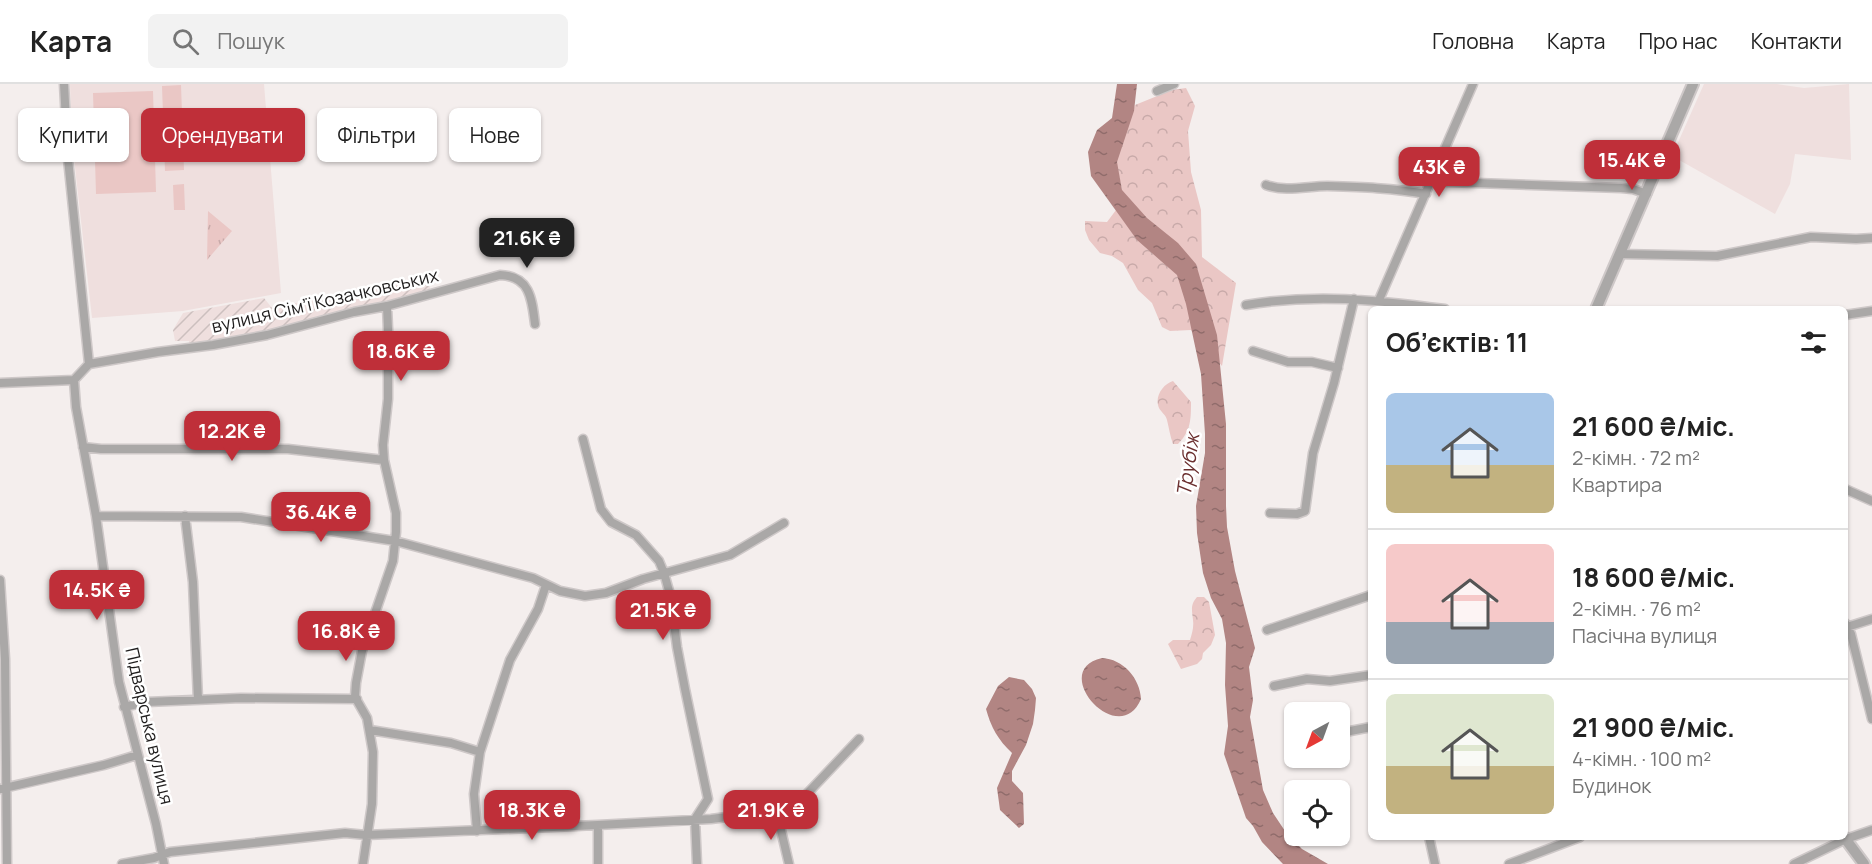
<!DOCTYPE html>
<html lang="uk">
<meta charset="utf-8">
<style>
body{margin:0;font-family:Manrope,sans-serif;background:#f2f2f2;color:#222;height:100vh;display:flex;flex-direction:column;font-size:22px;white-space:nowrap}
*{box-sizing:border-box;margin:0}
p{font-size:20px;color:#767676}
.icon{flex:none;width:33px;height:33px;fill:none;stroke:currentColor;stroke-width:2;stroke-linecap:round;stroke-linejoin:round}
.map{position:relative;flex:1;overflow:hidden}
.details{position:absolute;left:1368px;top:222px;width:480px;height:534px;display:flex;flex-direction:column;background:#fff;border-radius:9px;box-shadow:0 2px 4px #0004}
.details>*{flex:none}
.hud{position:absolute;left:18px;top:24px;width:570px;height:54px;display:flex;gap:12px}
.needle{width:39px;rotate:221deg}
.fabs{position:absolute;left:1284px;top:618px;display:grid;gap:12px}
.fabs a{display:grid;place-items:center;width:66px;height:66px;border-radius:9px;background:#fff;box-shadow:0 2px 4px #0004;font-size:30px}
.price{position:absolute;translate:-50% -51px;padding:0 14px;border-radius:12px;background:#bf2f39;color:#fff;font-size:20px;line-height:39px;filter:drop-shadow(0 2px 3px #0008)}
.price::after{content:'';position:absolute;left:50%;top:36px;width:18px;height:14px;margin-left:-9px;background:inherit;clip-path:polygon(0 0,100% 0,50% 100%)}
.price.selected{background:#222;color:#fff}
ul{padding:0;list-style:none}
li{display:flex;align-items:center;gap:18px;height:150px;padding:0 18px}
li+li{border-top:2px solid #e0e0e0}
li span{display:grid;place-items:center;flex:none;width:168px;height:120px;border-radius:9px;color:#555}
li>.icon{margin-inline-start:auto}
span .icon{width:72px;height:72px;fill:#fffc;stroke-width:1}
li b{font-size:26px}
h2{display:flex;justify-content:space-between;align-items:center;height:72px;padding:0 18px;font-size:26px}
.tag{padding:0 21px;border-radius:9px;background:#fff;box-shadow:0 2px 4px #0004;font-size:21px;line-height:54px}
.tag.selected{background:#bf2f39;color:#fff}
header{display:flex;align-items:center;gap:36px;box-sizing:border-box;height:84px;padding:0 30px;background:#fff;border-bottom:2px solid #e0e0e0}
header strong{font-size:28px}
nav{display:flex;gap:33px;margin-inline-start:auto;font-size:21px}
.search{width:420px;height:54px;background:#f2f2f2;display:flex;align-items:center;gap:15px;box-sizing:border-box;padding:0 21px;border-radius:9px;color:#767676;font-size:22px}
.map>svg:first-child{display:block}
.built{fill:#efdfde}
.industrial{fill:url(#industrial-furrows)}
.forest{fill:url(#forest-crowns)}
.park{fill:url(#park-tufts)}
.pitch{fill:#eac7c5}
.water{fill:url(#water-ripples)}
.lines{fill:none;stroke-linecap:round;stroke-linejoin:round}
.minor-casing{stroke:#cec8c8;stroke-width:11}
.tertiary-casing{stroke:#cec8c8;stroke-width:14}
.minor{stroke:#aaa8a7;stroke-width:8}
.tertiary{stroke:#aaa8a7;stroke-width:10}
.labels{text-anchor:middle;stroke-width:5;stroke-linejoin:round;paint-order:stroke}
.street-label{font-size:18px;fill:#1f1d1d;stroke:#fff}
.water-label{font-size:20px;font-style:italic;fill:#6b2f2f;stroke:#fff}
</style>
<header>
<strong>Карта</strong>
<div class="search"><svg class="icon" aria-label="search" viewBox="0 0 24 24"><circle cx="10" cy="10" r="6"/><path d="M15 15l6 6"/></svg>Пошук</div>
<nav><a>Головна</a><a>Карта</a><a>Про нас</a><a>Контакти</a></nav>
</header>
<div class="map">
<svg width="1872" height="780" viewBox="0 0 1872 780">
<defs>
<pattern id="industrial-furrows" width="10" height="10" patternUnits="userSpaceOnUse" patternTransform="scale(1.5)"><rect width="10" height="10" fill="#efdfde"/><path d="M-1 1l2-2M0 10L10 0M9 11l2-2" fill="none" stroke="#ccbfbe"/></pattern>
<pattern id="forest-crowns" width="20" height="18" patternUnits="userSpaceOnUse" patternTransform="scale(1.5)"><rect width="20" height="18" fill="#eac7c5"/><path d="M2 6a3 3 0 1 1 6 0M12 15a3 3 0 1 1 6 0" fill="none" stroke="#c8aaa9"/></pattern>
<pattern id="park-tufts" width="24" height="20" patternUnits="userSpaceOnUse" patternTransform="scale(1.5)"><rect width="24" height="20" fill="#eac7c5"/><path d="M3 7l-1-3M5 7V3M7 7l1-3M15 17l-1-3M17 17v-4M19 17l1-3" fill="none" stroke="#c8aaa9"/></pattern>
<pattern id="water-ripples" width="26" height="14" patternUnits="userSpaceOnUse" patternTransform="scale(1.5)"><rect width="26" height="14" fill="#b28583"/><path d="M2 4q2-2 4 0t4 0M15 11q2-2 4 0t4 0" fill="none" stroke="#906c6b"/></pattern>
</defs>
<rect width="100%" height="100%" fill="#f4eeed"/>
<path class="built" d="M70 0H264L281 209 183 227 92 234 72 57Z
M1704 0H1777L1804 4 1849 0 1851 76 1795 70 1790 100 1775 130 1672 72Z"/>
<path class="industrial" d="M427 191 431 209 267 251 189 264V257H175L173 246 183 229 264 214 272 224Z"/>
<path class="forest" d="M1186 4 1195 22 1188 47 1191 88 1201 126 1202 173 1236 199 1222 282 1191 246 1170 247 1162 243 1152 219 1138 206 1123 179 1112 172 1100 169 1089 156 1085 146V137L1107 138 1116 126 1122 106 1116 78 1135 21 1172 6Z
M1173 297 1191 318C1191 335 1191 347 1178 360H1173C1170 352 1169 344 1167 336 1166 331 1161 328 1159 324 1154 313 1163 300 1173 297Z
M1197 513H1204L1209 518 1215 551 1211 561 1203 569 1202 575 1197 580 1181 585 1168 560 1173 556H1190C1192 550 1194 543 1193 536 1192 526 1190 521 1197 513Z"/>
<path class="park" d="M208 127 232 147 207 176Z"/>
<path class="pitch" d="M181 1 184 86 165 87 162 2Z
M153 7 156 108 96 110 93 9Z
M184 100 185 126H174L173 101Z"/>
<path class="water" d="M1117 0H1137L1134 27 1117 78 1122 106 1147 134 1178 159 1196 180 1217 251 1226 340V422L1227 443 1235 487 1255 564 1249 583 1253 616 1250 633 1263 706 1273 729 1287 750 1302 765 1328 780H1283L1262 758 1253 742 1246 734 1224 670 1228 642 1225 601 1226 559 1222 535 1211 514 1203 489 1197 449 1196 422 1205 369V350L1201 290 1186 220 1177 191 1137 156 1091 92 1088 68 1097 46 1112 34Z
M1102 574C1123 575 1140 594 1141 615 1119 667 1047 586 1102 574Z
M1009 593 1024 596 1032 605 1036 614 1035 626 1033 640 1026 661 1012 687V697L1023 709 1024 740 1019 744 1000 726 997 704 1012 669C998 656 991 643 986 625L998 602Z"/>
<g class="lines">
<defs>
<path id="minor" d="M64 0 68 75 89 280
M1157 7 1174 0
M1432 95 1448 98 1621 104 1633 105 1647 110
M1266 101C1285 108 1308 102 1327 102 1360 103 1394 104 1426 110
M1620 170 1717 172 1811 153 1856 155 1872 154
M1379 216 1473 0
M1246 221C1316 209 1375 216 1445 225
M1845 231 1872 227
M1253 267 1288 278H1312L1338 284
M89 280 158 268 213 261 267 251 354 228 387 222 500 191C530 192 532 215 535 240
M74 296 76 323 96 432 119 598 156 740 164 780
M0 299 74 296 89 280
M583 355 601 425 611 438 636 451 659 477 664 489 671 514 677 563 685 605 708 715 695 735 697 780
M83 363 101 365H288L384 376
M1845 405 1872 417
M1270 429 1297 430 1305 427 1313 369 1334 299 1354 215
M96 432 241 433 395 457 533 494 560 507 585 512 606 509 643 495 730 471 784 439
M185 432 193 498 198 616
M0 496 5 575 7 780
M1845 539 1851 550 1872 635
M1847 543 1872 535
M1267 546 1371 511
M1274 602 1307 595 1330 597 1371 591
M124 623 147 618 241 614 357 615
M370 646 451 659 480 668
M1340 649 1371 643
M0 705 104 681 137 671
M774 727 780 742 789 780
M477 747 474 710 480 668 510 576 538 525 546 501
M1429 753 1435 780
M122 780 154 774 170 768 345 749 366 751 598 741 711 735 774 727 803 714 859 655
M363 780 372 720 373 668 367 634 355 613 356 599 362 567 393 477 396 448V429L384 376 383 361 388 315V245L387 222
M598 780V741
M1509 780 1580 753
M1794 780 1846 755 1872 746"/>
<path id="tertiary" d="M1596 225 1693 0
M1844 753 1864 780"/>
</defs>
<use href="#minor" class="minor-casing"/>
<use href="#tertiary" class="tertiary-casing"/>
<use href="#minor" class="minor"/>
<use href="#tertiary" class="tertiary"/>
</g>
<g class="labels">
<g class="street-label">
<text transform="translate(325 217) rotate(-13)" y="6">вулиця Сімʼї Козачковських</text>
<text transform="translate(149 642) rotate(77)" y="6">Підварська вулиця</text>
</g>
<g class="water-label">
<text transform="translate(1188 381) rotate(-82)" y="7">Трубіж</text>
</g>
</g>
</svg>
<div class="fabs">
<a><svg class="needle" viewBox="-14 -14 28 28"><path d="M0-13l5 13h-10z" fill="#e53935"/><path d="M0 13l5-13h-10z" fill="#767676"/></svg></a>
<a><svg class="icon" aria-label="locate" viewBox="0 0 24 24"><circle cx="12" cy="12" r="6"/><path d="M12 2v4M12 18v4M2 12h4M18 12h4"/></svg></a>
</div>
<b class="price" style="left:1632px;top:107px">15.4K ₴</b>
<b class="price" style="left:1439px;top:114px">43K ₴</b>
<b class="price selected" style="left:527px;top:185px">21.6K ₴</b>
<b class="price" style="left:401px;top:298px">18.6K ₴</b>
<b class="price" style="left:232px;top:378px">12.2K ₴</b>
<b class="price" style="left:321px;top:459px">36.4K ₴</b>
<b class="price" style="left:97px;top:537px">14.5K ₴</b>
<b class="price" style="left:663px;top:557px">21.5K ₴</b>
<b class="price" style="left:346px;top:578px">16.8K ₴</b>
<b class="price" style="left:532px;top:757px">18.3K ₴</b>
<b class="price" style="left:771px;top:757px">21.9K ₴</b>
<div class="hud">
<a class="tag">Купити</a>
<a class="tag selected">Орендувати</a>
<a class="tag">Фільтри</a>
<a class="tag">Нове</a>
</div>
<section class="details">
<h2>Об’єктів: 11<svg class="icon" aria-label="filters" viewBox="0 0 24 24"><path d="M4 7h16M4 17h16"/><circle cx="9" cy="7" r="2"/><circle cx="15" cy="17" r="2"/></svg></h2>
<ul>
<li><span style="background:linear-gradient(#a9c7e8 60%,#c2b280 0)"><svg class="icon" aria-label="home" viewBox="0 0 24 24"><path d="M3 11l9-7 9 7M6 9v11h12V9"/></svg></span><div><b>21 600 ₴/міс.</b><p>2-кімн. · 72 m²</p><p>Квартира</p></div></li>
<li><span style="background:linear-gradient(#f6c9c9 65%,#9aa5b1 0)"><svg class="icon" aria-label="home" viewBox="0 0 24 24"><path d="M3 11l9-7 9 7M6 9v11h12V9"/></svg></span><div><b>18 600 ₴/міс.</b><p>2-кімн. · 76 m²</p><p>Пасічна вулиця</p></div></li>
<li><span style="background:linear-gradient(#dfe7d0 60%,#c2b280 0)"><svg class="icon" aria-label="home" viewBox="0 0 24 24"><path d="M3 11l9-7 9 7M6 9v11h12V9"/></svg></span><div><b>21 900 ₴/міс.</b><p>4-кімн. · 100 m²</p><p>Будинок</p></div></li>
</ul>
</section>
</div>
